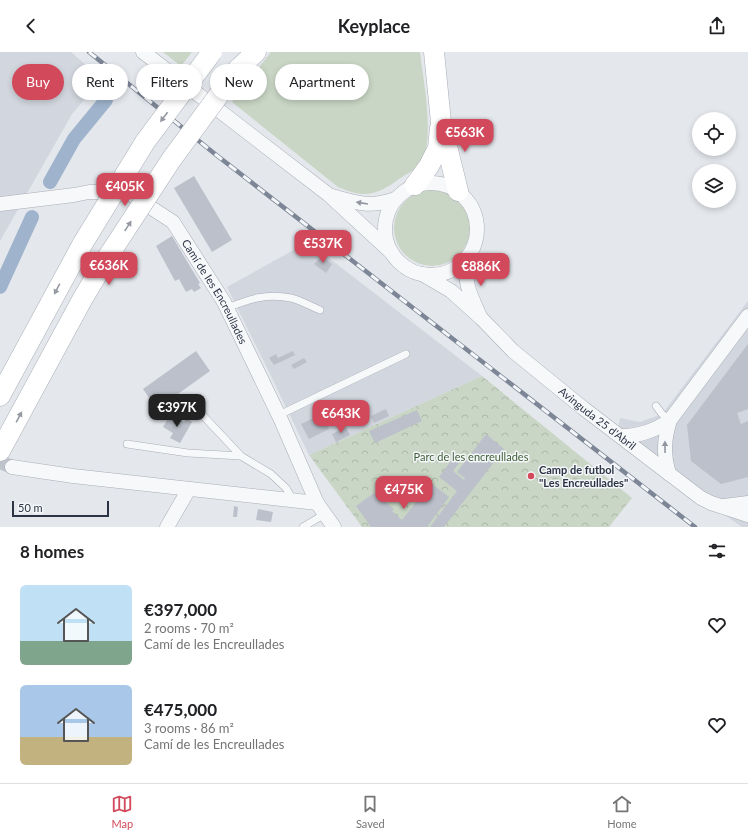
<!DOCTYPE html>
<meta charset="utf-8">
<style>
body{margin:0;font-family:Lato,sans-serif;background:#f2f2f2;color:#202124;height:100vh;display:flex;flex-direction:column;font-size:15px;white-space:nowrap}
*{box-sizing:border-box;margin:0}
p{font-size:13px;color:#757577}
.icon{flex:none;width:22px;height:22px;fill:none;stroke:currentColor;stroke-width:2;stroke-linecap:round;stroke-linejoin:round}
.map{position:relative;height:475px;overflow:hidden}
.details{display:flex;flex-direction:column;background:#fff;flex:1}
.details>*{flex:none}
.banner{position:absolute;left:12px;top:12px;width:400px;height:36px;display:flex;gap:8px}
.tools{position:absolute;left:692px;top:60px;display:grid;gap:8px}
.tools a{display:grid;place-items:center;width:44px;height:44px;border-radius:50%;background:#fff;box-shadow:0 2px 6px #0003;font-size:20px}
.scale{position:absolute;left:12px;bottom:10px;width:97px;box-sizing:border-box;padding-left:4px;border:2px solid #2b3445;border-top:0;font-size:11px;line-height:14px;white-space:nowrap;color:#2b3445;-webkit-text-stroke:3px #f4f6f9;paint-order:stroke}
.price{position:absolute;translate:-50% -34px;padding:0 9px;border-radius:8px;background:#d1495b;color:#fff;font-size:13px;line-height:26px;filter:drop-shadow(0 1px 2px #0008)}
.price::after{content:'';position:absolute;left:50%;top:24px;width:12px;height:9px;margin-left:-6px;background:inherit;clip-path:polygon(0 0,100% 0,50% 100%)}
.price.selected{background:#222;color:#fff}
ul{padding:0;list-style:none}
li{display:flex;align-items:center;gap:12px;height:100px;padding:0 20px}
li span{display:grid;place-items:center;flex:none;width:112px;height:80px;border-radius:6px;color:#555}
li>.icon{margin-inline-start:auto}
span .icon{width:48px;height:48px;fill:#fffc;stroke-width:1}
li b{font-size:17px}
h2{display:flex;justify-content:space-between;align-items:center;height:48px;padding:0 20px;font-size:17px}
.tag{padding:0 14px;border-radius:18px;background:#fff;box-shadow:0 2px 6px #0003;font-size:14px;line-height:36px}
.tag.selected{background:#d1495b;color:#fff}
header{display:flex;justify-content:space-between;align-items:center;height:52px;padding:0 20px;background:#fff;font-size:18px;font-weight:700}
.menu{display:flex;justify-content:space-around;align-items:center;height:56px;border-top:1px solid #e0e0e0;background:#fff;font-size:11px;color:#757577}
.menu a{display:grid;justify-items:center;gap:2px}
.menu .selected{color:#d1495b}
.map>svg:first-child{display:block}
.built{fill:#d2d6de}
.grass{fill:#c9d6c5}
.park{fill:url(#park-crowns)}
.lines{fill:none;stroke-linecap:round;stroke-linejoin:round}
.canal{stroke:#9fb4cc;stroke-width:14}
.building{fill:#bbc0ca}
.street-tunnel{stroke:#bfc3cb;stroke-width:14;stroke-dasharray:14 7;stroke-linecap:butt}
.lane-casing{stroke:#a9aeb7;stroke-width:8}
.street-casing{stroke:#a9aeb7;stroke-width:15}
.secondary-casing{stroke:#a9aeb7;stroke-width:21}
.lane{stroke:#f7f8fa;stroke-width:7}
.street{stroke:#f7f8fa;stroke-width:14}
.secondary{stroke:#fff;stroke-width:20}
.rail-casing{stroke:#7d8696;stroke-width:4.5}
.rail{stroke:#f4f6f9;stroke-width:3;stroke-dasharray:9;stroke-linecap:butt}
.secondary-bridge-casing{stroke:#a9aeb7;stroke-width:21;stroke-linecap:butt}
.secondary-bridge{stroke:#fff;stroke-width:20}
.oneway{fill:#959aa2}
.oneway2{fill:#9196a0}
.poi-dot{fill:#d1495b;stroke:#f4f6f9;stroke-width:1.5}
.labels{text-anchor:middle;stroke-width:3;stroke-linejoin:round;paint-order:stroke}
.street-label{font-size:11px;fill:#2b3445;stroke:#f4f6f9}
.park-label{font-size:11px;fill:#3f6138;stroke:#f4f6f9}
.poi-label{font-size:11px;font-weight:bold;fill:#2b3445;stroke:#f4f6f9;text-anchor:start}
</style>
<header><svg class="icon" aria-label="back" viewBox="0 0 24 24"><path d="M15 5l-7 7 7 7"/></svg>Keyplace<svg class="icon" aria-label="share" viewBox="0 0 24 24"><path d="M12 15V3M7 8l5-5 5 5M5 13v7h14v-7"/></svg></header>
<div class="map">
<svg width="748" height="475" viewBox="0 0 748 475">
<defs>
<pattern id="park-crowns" width="20" height="18" patternUnits="userSpaceOnUse"><rect width="20" height="18" fill="#c9d6c5"/><path d="M2 6a3 3 0 1 1 6 0M12 15a3 3 0 1 1 6 0" fill="none" stroke="#adb8ab"/></pattern>
</defs>
<rect width="100%" height="100%" fill="#e4e7ec"/>
<path class="built" d="M0 0H71L102 27 72 62 0 189Z
M308 190 482 324 309 403 270 322 227 235Z
M748 249V475H742L617 388 620 366 640 370 662 362Z"/>
<path class="grass" d="M163 0H192L181 14Z
M271 0H420C423 26 436 91 420 112 414 119 402 124 395 130 373 145 362 145 338 135L232 50Z
M394 176a38 38 0 1 1 76 0a38 38 0 1 1-76 0Z"/>
<path class="park" d="M482 324 632 446 609 475H362L309 403Z"/>
<g class="lines">
<path class="canal" d="M50 130 74 87 106 48
M0 235 32 165"/>
</g>
<path class="building" d="M194 124 232 188 212 200 174 136Z
M172 184 200 231 198 232 201 236 194 240 192 237 186 240 179 227 175 229 156 194Z
M322 204 332 212 326 221 314 212Z
M748 292V357L737 361 741 372 748 369V425L721 432 691 409 687 373Z
M196 299 210 319 157 357 143 337Z
M293 299 295 303 274 313 269 306 276 302 278 306Z
M304 306 307 310 294 317 291 313Z
M386 357 389 364 374 371 371 364Z
M417 358 422 369 375 391 369 379Z
M171 362 184 370 186 366 192 370 180 391 170 386 173 381 163 375Z
M322 362 329 377 309 387 301 372Z
M346 375 350 383 336 390 332 382Z
M486 382 504 397 444 475H430L457 439 439 425 454 405 460 410 453 419 464 428 465 426 457 420Z
M431 431 449 445 427 475H371L356 454 374 441 394 457 392 459 402 468Z
M234 454 238 455 237 465H233Z
M258 457 273 460 271 470 256 468Z"/>
<g class="lines">
<path class="street-tunnel" d="M0 410 12 415"/>
<defs>
<path id="lane" d="M227 256C250 247 266 241 291 246 300 248 310 254 320 258
M656 354 662 362 670 368
M195 355 241 404
M279 363 406 302
M127 392 188 401 241 404 271 422 286 436 293 448
M303 475 325 462"/>
<g id="street">
<path d="M143 0 329 143 392 201"/>
<circle cx="431" cy="177" r="46"/>
<path d="M332 144C358 151 369 156 395 147"/>
<path id="s1" d="M0 152 74 143 89 140H127L173 170 224 250 281 368 317 451 334 475"/>
<path d="M467 206C464 231 469 240 479 262"/>
<path id="s2" d="M422 222 451 239 481 266 513 299 583 356 701 446 711 451 748 463"/>
<path d="M621 384C640 384 655 379 670 368L748 264"/>
<path d="M12 415 73 424 317 451"/>
<path d="M669 422C663 401 664 388 670 368"/>
<path d="M724 454 748 451"/>
<path d="M167 475 189 437"/>
</g>
<path id="secondary" d="M434 0 441 70 458 139
M238 17 256 0
M415 133 429 114 438 96 440 76
M0 344 83 191
M0 399 83 246 107 206"/>
</defs>
<use href="#lane" class="lane-casing"/>
<use href="#street" class="street-casing"/>
<use href="#secondary" class="secondary-casing"/>
<use href="#lane" class="lane"/>
<use href="#street" class="street"/>
<use href="#secondary" class="secondary"/>
<defs>
<path id="rail" d="M89 0 215 102 695 475"/>
</defs>
<use href="#rail" class="rail-casing"/>
<use href="#rail" class="rail"/>
<defs>
<path id="secondary-bridge" d="M83 191 145 90 212 0
M107 206 171 108 238 17"/>
</defs>
<use href="#secondary-bridge" class="secondary-bridge-casing"/>
<use href="#secondary-bridge" class="secondary-bridge"/>
</g>
<defs><path id="oneway-solid" d="M-6-.8H1V-3.2L6.5 0L1 3.2V.8H-6Z"/></defs>
<g class="oneway">
<use href="#oneway-solid" transform="translate(164 65) rotate(127)"/>
<use href="#oneway-solid" transform="translate(128 174) rotate(-57)"/>
<use href="#oneway-solid" transform="translate(57 237) rotate(118)"/>
<use href="#oneway-solid" transform="translate(19 365) rotate(-62)"/>
</g>
<g class="oneway2">
<use href="#oneway-solid" transform="translate(362 151) rotate(-171)"/>
<use href="#oneway-solid" transform="translate(665 395) rotate(-91)"/>
</g>
<circle class="poi-dot" cx="531" cy="424" r="4"/>
<g class="labels">
<g class="street-label">
<text dy="4" stroke="none"><textPath href="#s1" startOffset="264">Camí de les Encreullades</textPath></text>
<text dy="4" stroke="none"><textPath href="#s2" startOffset="228">Avinguda 25 d'Abril</textPath></text>
</g>
<g class="park-label">
<text x="471" y="409">Parc de les encreullades</text>
</g>
<g class="poi-label">
<text x="539" y="422">Camp de futbol<tspan x="539" dy="13">"Les Encreullades"</tspan></text>
</g>
</g>
</svg>
<div class="tools">
<a><svg class="icon" aria-label="locate" viewBox="0 0 24 24"><circle cx="12" cy="12" r="6"/><path d="M12 2v4M12 18v4M2 12h4M18 12h4"/></svg></a>
<a><svg class="icon" aria-label="layers" viewBox="0 0 24 24"><path d="M12 4l9 5-9 5-9-5zM3 14l9 5 9-5"/></svg></a>
</div>
<div class="scale">50 m</div>
<b class="price" style="left:465px;top:101px">€563K</b>
<b class="price" style="left:125px;top:155px">€405K</b>
<b class="price" style="left:323px;top:212px">€537K</b>
<b class="price" style="left:109px;top:234px">€636K</b>
<b class="price" style="left:481px;top:235px">€886K</b>
<b class="price selected" style="left:177px;top:376px">€397K</b>
<b class="price" style="left:341px;top:382px">€643K</b>
<b class="price" style="left:404px;top:458px">€475K</b>
<div class="banner">
<a class="tag selected">Buy</a>
<a class="tag">Rent</a>
<a class="tag">Filters</a>
<a class="tag">New</a>
<a class="tag">Apartment</a>
</div>
</div>
<section class="details">
<h2>8 homes<svg class="icon" aria-label="filters" viewBox="0 0 24 24"><path d="M4 7h16M4 17h16"/><circle cx="9" cy="7" r="2"/><circle cx="15" cy="17" r="2"/></svg></h2>
<ul>
<li><span style="background:linear-gradient(#bfe0f5 70%,#7fa58c 0)"><svg class="icon" aria-label="home" viewBox="0 0 24 24"><path d="M3 11l9-7 9 7M6 9v11h12V9"/></svg></span><div><b>€397,000</b><p>2 rooms · 70 m²</p><p>Camí de les Encreullades</p></div><svg class="icon" aria-label="heart" viewBox="0 0 24 24"><path d="M12 20l-8-8c-3-5 5-10 8-4 3-6 11-1 8 4z"/></svg></li>
<li><span style="background:linear-gradient(#a9c7e8 65%,#c2b280 0)"><svg class="icon" aria-label="home" viewBox="0 0 24 24"><path d="M3 11l9-7 9 7M6 9v11h12V9"/></svg></span><div><b>€475,000</b><p>3 rooms · 86 m²</p><p>Camí de les Encreullades</p></div><svg class="icon" aria-label="heart" viewBox="0 0 24 24"><path d="M12 20l-8-8c-3-5 5-10 8-4 3-6 11-1 8 4z"/></svg></li>
</ul>
</section>
<nav class="menu">
<a class="selected"><svg class="icon" aria-label="map" viewBox="0 0 24 24"><path d="M3 6l6-2 6 2 6-2v14l-6 2-6-2-6 2zM9 4v14M15 6v14"/></svg>Map</a>
<a><svg class="icon" aria-label="saved" viewBox="0 0 24 24"><path d="M7 4h10v16l-5-4-5 4z"/></svg>Saved</a>
<a><svg class="icon" aria-label="home" viewBox="0 0 24 24"><path d="M3 11l9-7 9 7M6 9v11h12V9"/></svg>Home</a>
</nav>
